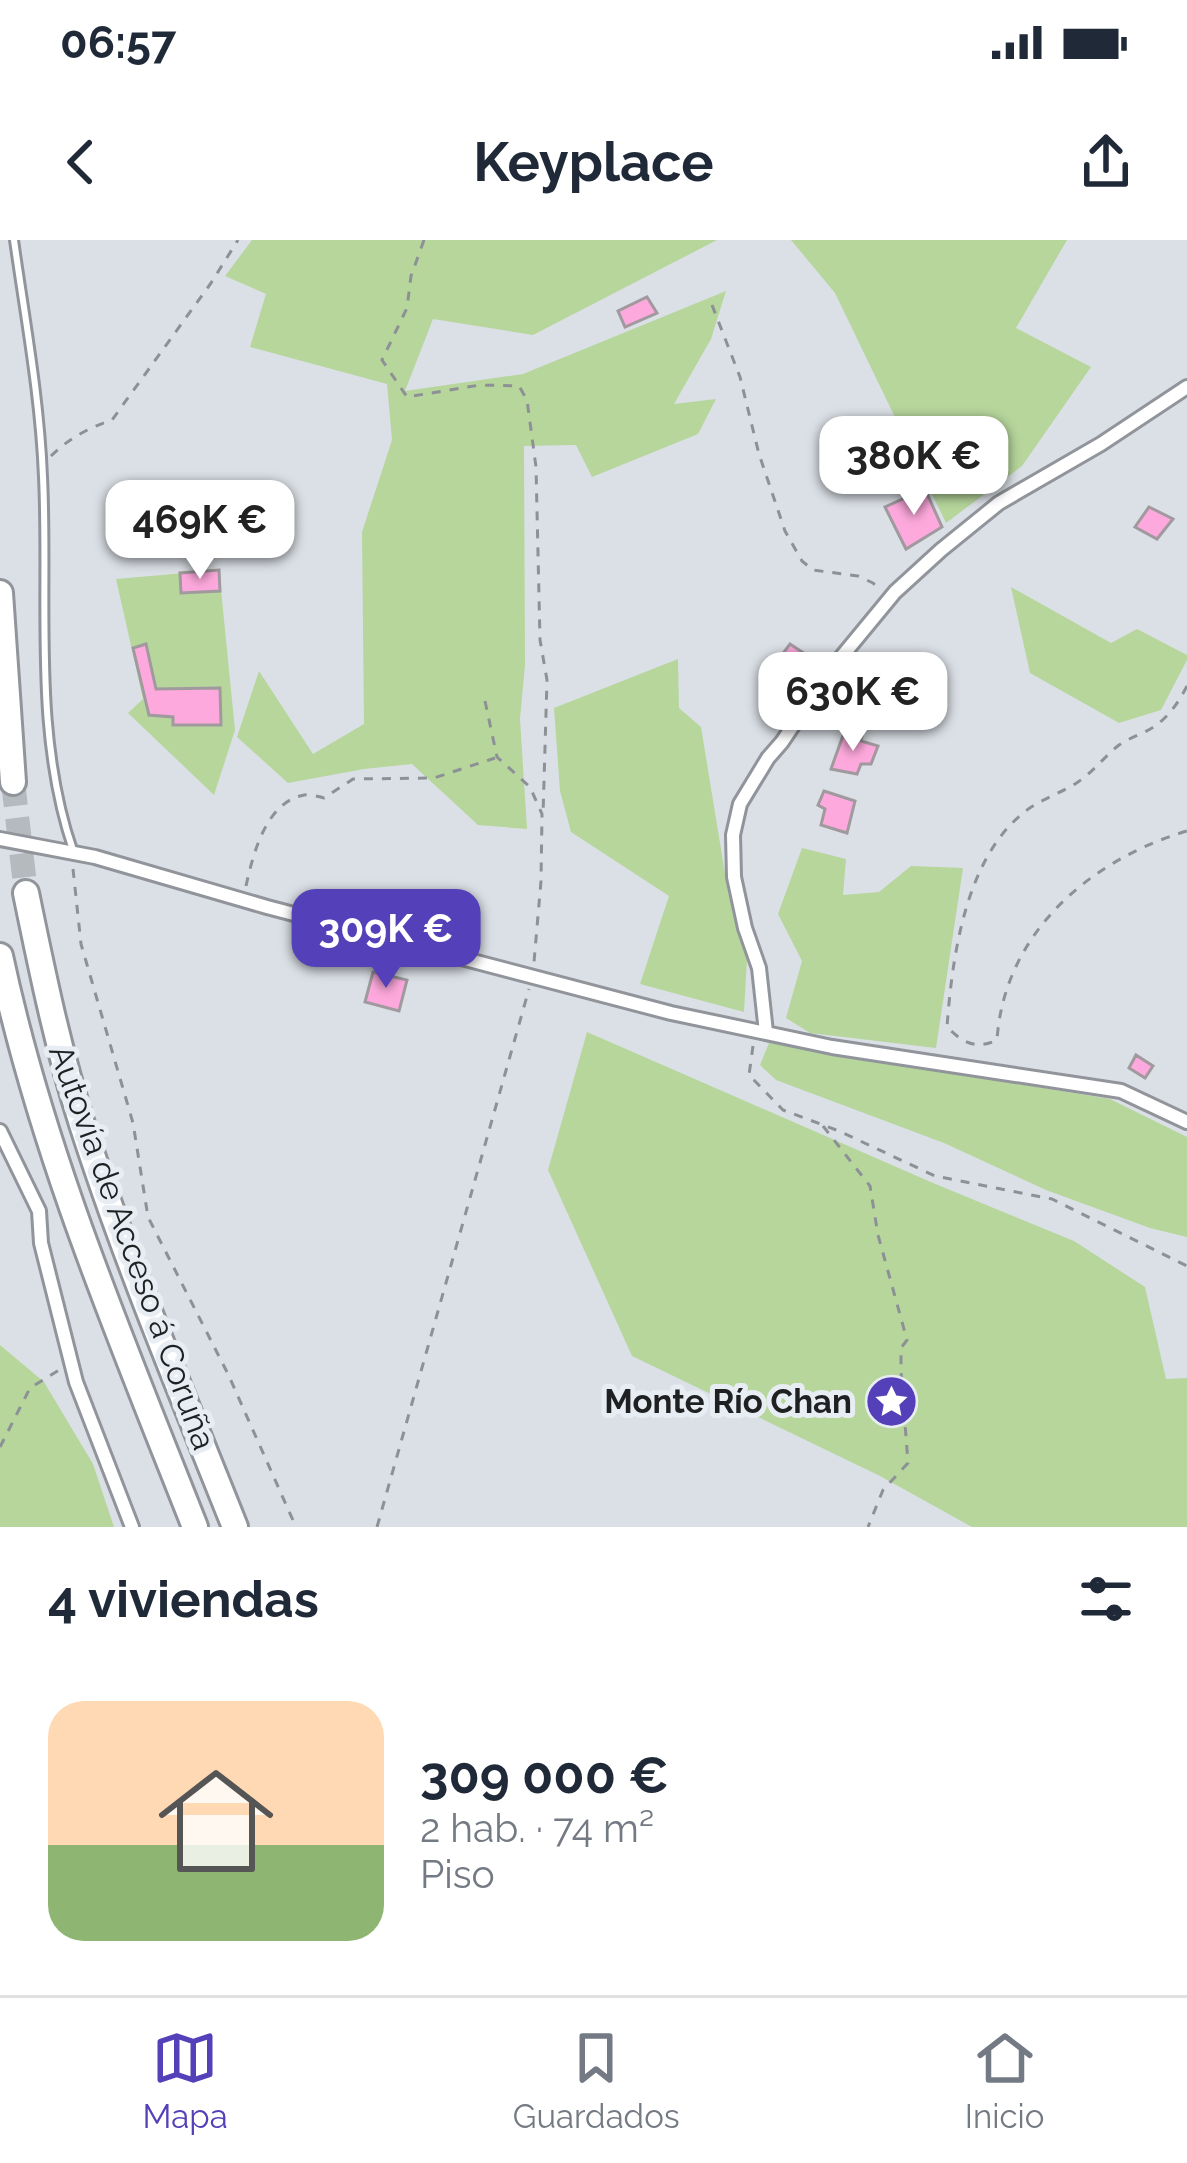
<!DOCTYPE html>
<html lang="es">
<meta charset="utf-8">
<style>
body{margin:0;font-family:Raleway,sans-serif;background:#f6f6f7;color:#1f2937;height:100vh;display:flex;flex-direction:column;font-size:45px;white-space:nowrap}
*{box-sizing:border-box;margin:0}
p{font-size:39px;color:#747a83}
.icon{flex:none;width:66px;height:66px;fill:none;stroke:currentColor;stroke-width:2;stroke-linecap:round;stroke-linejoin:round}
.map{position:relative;height:1287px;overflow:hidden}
.drawer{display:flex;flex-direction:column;background:#fff;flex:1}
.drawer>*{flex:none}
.price{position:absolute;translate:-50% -102px;padding:0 27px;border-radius:24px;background:#fff;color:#222;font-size:39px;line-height:78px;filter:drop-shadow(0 3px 6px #0008)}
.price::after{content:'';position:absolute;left:50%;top:72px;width:36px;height:27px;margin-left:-18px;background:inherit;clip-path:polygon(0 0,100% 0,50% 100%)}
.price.current{background:#5441b9;color:#fff}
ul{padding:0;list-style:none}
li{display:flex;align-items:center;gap:36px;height:300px;padding:0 48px}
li+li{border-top:3px solid #e0e1e3}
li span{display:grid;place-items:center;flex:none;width:336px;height:240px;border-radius:36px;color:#555}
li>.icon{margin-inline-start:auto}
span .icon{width:144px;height:144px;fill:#fffc;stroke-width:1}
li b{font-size:51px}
h2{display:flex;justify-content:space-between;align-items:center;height:144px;padding:0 48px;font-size:51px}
.status{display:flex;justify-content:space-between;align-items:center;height:84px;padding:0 60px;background:#fff;direction:ltr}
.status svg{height:33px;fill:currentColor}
header{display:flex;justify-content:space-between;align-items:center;height:156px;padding:0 48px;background:#fff;font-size:54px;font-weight:700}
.dock{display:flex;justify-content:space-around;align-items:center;height:168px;border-top:3px solid #e0e1e3;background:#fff;font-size:33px;color:#747a83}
.dock a{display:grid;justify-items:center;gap:6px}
.dock .current{color:#5441b9}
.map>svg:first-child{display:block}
.green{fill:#b6d69c}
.building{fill:#fea9dd;stroke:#a0999d;stroke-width:3}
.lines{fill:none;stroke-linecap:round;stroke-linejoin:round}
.motorway-tunnel{stroke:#b5babf;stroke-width:24;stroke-dasharray:24 12;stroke-linecap:butt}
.service-casing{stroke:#91959b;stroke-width:12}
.minor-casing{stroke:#91959b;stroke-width:18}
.motorway-casing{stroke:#91959b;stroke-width:30}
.path{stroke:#8d9196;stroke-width:3;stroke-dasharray:9 9;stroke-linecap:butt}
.service{stroke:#fff;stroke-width:6}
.minor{stroke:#fff;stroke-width:12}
.motorway{stroke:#fff;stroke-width:24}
.labels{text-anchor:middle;stroke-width:10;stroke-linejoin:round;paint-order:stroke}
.street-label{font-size:33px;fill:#1e2022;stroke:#e8edf3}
.poi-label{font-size:33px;font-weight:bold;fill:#1e2022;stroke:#e8edf3;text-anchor:end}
</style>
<div class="status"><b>06:57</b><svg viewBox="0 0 49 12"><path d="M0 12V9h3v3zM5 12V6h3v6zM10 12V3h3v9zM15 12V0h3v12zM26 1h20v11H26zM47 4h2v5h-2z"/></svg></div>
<header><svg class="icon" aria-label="back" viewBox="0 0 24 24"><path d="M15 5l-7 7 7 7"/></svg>Keyplace<svg class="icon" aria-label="share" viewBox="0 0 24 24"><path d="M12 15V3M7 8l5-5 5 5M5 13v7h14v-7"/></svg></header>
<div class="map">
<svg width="1187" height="1287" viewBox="0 0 1187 1287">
<rect width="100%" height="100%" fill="#dbe0e6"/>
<path class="green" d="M252 0H717L533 95 433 79 405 151 523 134 726 51 711 99 674 164 716 159 698 194 592 237 576 205 524 206 525 425 520 479 527 589 478 585 412 524 364 529 288 543 237 497 259 431 313 514 364 484 362 292 392 200 387 144 250 107 266 54 225 36Z
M791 0H1067L1016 88 1091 127 1022 226 946 283 835 53Z
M219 330 235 490 214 555 128 473 143 459 116 339Z
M1011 347 1111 403 1137 389 1187 415V420L1161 470 1119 483 1030 433Z
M678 419 679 468 701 487 728 652 747 719 744 772 640 744 669 656 571 592 560 551 554 468Z
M802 608 846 619 843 655 879 652 911 626 963 628 936 808 810 793 786 778 802 721 778 674Z
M587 792 933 943 1074 1001 1145 1047 1166 1139 1187 1138V1287H972L880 1236 632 1116 548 930Z
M769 803 1110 859 1187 897V997L1150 988 1046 950 944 903 776 840 760 825Z
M0 1105 44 1142 93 1224 114 1287H0Z"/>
<path class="building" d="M647 57 657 73 625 87 618 71Z
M925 249 942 287 906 309 885 267Z
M1149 267 1173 279 1157 299 1135 287Z
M219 330 220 351 181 353 180 333Z
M146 404 156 449 220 448 221 485H173V477L149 475 133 408Z
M790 404 808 416 789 442 772 428Z
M845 490 862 496 861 501 878 506 871 524H861L857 534 831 529Z
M824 551 855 561 847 593 821 585 825 569 818 565Z
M373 732 407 740 399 771 365 762Z
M1136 815 1153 826 1145 838 1129 828Z"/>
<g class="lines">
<path class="motorway-tunnel" d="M13 542 26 653"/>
<defs>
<path id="service" d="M14 0C25 78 40 158 43 237 49 360 32 491 73 610"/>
<path id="minor" d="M0 599 95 617 267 667 671 773 832 807 1121 851 1187 882
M766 792 759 728 745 688 734 637 733 595 740 564 768 518 782 502 829 432 895 352 941 310 999 263 1101 204 1187 147
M0 891 39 971 41 1003 76 1142 132 1287"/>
<path id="motorway" d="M0 353 13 542
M26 653C42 731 58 809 82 884 126 1021 182 1154 235 1287
M0 716C42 914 121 1099 195 1287"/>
</defs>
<use href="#service" class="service-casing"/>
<use href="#minor" class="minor-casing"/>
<use href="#motorway" class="motorway-casing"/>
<path class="path" d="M424 0 411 36 407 68 382 120 407 157 480 145 519 146 527 160 536 227 540 400 547 440 543 575
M712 65 740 137 759 214 785 291 802 321 813 330 858 336 873 343 880 350
M51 216C68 199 88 188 112 180L211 43 238 0
M1187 446C1178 463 1169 477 1152 488 1142 494 1129 498 1119 505 1105 516 1093 532 1078 542 1060 554 1038 560 1022 574 965 621 952 718 947 787 963 803 976 810 997 800 1004 694 1089 620 1187 591
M485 461 497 517 530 547 542 574 541 641 534 722
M73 629 81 704 133 883 148 977 228 1134 296 1287
M246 646C253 614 266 562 304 555 308 554 321 557 324 558L353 539 434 538 495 518
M753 806 749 835 783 870 839 891 935 936 1052 959 1187 1026
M823 886 870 946 878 995 907 1100 901 1108V1131L908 1223 883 1250 868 1287
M0 1207 30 1148 59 1130
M377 1287 529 749"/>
<use href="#service" class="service"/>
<use href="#minor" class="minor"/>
<use href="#motorway" class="motorway"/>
</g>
<defs>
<symbol id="sight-disc" viewBox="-11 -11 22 22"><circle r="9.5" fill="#5441b9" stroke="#e8edf3"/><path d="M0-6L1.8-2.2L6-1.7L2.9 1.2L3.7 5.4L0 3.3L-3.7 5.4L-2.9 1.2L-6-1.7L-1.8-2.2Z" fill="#fff"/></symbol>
</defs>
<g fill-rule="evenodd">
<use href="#sight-disc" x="862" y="1132" width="59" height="59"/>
</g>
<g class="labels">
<g class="street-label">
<text transform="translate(133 1007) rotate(70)" y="12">Autovía de Acceso á Coruña</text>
</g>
<g class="poi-label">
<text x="852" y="1173">Monte Río Chan</text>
</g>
</g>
</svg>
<b class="price" style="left:914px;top:278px">380K €</b>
<b class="price" style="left:200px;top:342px">469K €</b>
<b class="price" style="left:853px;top:514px">630K €</b>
<b class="price current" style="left:386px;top:751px">309K €</b>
</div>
<section class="drawer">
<h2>4 viviendas<svg class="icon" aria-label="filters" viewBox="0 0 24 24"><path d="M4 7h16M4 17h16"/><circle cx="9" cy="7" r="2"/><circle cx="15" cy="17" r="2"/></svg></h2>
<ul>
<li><span style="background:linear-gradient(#ffd9b3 60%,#8fb573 0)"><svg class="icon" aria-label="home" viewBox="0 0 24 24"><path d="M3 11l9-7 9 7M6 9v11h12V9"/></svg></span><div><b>309 000 €</b><p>2 hab. · 74 m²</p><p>Piso</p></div></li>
</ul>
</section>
<nav class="dock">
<a class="current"><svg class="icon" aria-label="map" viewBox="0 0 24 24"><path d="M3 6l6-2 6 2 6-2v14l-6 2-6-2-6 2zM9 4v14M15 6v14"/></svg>Mapa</a>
<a><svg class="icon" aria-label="saved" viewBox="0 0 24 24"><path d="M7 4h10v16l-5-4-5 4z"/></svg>Guardados</a>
<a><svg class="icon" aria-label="home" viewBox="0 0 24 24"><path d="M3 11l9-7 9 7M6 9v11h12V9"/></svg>Inicio</a>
</nav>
